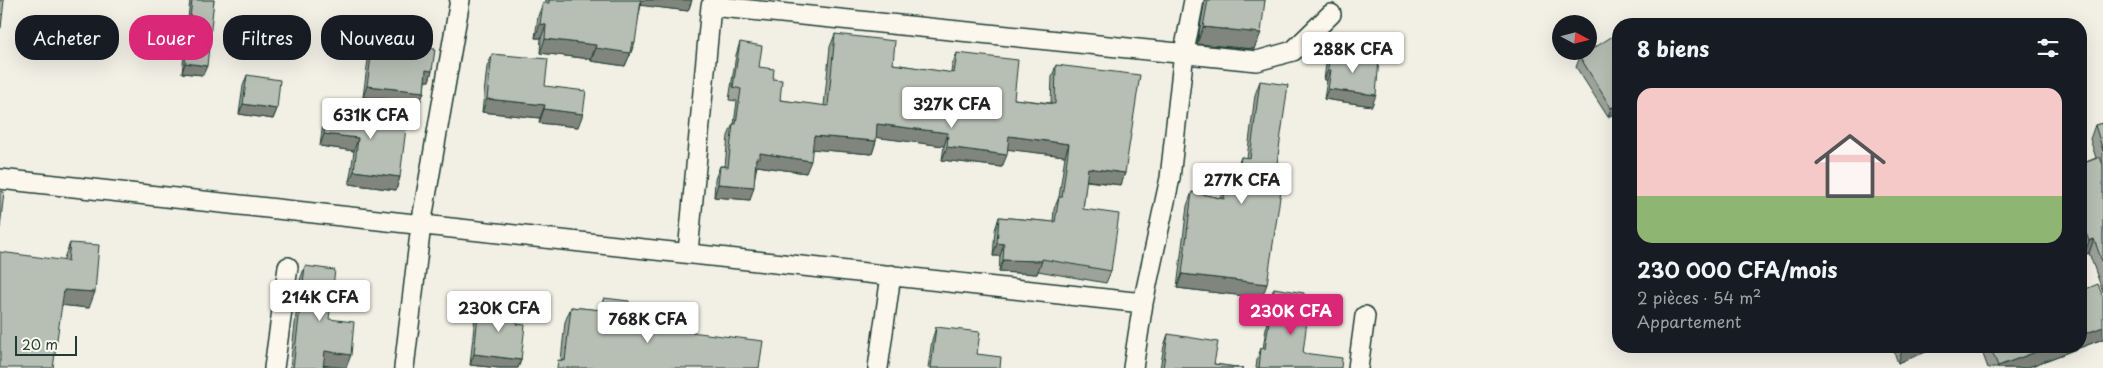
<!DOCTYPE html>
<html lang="fr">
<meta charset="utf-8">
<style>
body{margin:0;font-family:"Playpen Sans",sans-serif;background:#20242c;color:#f1f3f6;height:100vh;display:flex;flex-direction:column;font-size:19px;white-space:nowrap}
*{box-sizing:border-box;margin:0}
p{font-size:16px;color:#9ea1a6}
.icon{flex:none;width:28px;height:28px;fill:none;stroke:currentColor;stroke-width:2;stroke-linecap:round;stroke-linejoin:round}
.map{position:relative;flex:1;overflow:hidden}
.drawer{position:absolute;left:1612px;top:18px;width:475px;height:335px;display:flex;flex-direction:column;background:#171b24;border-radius:20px;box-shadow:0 5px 20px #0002}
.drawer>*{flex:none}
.hud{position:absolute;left:15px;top:15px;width:475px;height:45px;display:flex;gap:10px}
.needle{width:32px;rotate:97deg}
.tools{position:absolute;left:1552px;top:15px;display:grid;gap:10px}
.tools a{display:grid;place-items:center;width:45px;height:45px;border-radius:50%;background:#171b24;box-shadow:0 5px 20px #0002;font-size:25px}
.scale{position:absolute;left:15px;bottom:12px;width:62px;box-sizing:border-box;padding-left:5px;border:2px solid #1f3d34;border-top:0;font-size:14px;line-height:18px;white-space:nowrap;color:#1f3d34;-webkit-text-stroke:4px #fbf7ec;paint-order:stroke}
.price{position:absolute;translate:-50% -42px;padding:0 11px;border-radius:5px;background:#fff;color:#222;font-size:16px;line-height:32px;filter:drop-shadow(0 1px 2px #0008)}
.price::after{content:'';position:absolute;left:50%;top:30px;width:15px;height:11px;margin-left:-8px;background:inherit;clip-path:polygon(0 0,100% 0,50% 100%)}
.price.current{background:#db2777;color:#fff}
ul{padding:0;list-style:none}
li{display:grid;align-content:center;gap:10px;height:265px;padding:0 25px}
li span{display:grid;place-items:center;height:155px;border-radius:15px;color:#555}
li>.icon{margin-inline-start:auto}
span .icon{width:90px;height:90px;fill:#fffc;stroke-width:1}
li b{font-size:21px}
h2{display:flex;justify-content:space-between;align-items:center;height:60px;padding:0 25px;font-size:21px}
.pill{padding:0 18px;border-radius:20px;background:#171b24;box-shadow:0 5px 20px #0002;font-size:18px;line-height:45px}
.pill.current{background:#db2777;color:#fff}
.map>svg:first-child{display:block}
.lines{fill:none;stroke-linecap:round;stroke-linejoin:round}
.minor-casing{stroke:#1f3d34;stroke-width:22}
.minor{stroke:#fbf7ec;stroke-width:19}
.wall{fill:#9da39a;stroke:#1f3d34}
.shaded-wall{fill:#80857d;stroke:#1f3d34}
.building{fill:#b7beb3;stroke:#1f3d34}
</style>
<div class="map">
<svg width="2103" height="368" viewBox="0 0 2103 368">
<rect width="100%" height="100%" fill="#f2f0e5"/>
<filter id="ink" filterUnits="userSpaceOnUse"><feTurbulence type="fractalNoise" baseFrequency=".02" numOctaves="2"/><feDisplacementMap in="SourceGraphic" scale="10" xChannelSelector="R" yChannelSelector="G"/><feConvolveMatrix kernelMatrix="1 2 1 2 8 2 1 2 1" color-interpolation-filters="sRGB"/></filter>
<g filter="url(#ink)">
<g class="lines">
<defs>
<path id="minor" d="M0 179 1143 303
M688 252 711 6 1257 61 1293 51 1331 14
M274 368 288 267
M404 368 421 225 460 0
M878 368 891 275
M1133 368 1143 303 1170 178 1184 52 1194 0
M1358 368 1365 316"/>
</defs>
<use href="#minor" class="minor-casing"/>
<use href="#minor" class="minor"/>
</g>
<path class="wall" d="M190 0H214L203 75 182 73Z
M546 0H692L688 11 641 5 630 56H629L625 66 591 61V59L540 53 541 38H535L538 16 543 3H545Z
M1205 0H1265L1254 49 1197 44Z
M835 34 893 64 951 73 952 65 957 53 1014 99 1051 103 1052 77 1056 65 1125 173 1121 185 1086 181 1083 209 1111 271 1106 283 1038 271 1037 274 999 272 1000 256H993L995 230 999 217 1053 222 1054 209 1059 197 1065 156 1007 149 1002 167 942 160 944 146 876 137V141L872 154 812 149 806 173 757 166 750 200 714 197 715 179 720 166H725L728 136 733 124H734L737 101 729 100 736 55 740 42 759 67 773 79 780 100 824 106 830 47Z
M373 42 432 71 429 81H425L424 92 420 102 363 97 369 52Z
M492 54 545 86 578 127 539 123 540 118 482 112 487 67Z
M1329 54 1372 106 1324 99 1327 80H1324L1326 64Z
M1580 57 1618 68 1619 111 1608 117 1576 67Z
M247 75 277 109 273 119 239 114 243 86Z
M1260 81 1277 163 1262 298 1177 288 1187 206 1192 192 1221 198 1222 188 1227 174 1235 176 1236 171 1241 157 1247 158 1255 95Z
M327 109 400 177 396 190 349 184 354 151 320 146 323 122Z
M2103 123V292L2089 253 2084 255 2081 248V164L2096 158 2090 139 2095 125Z
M70 243 89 308 62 305 64 258Z
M305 266 329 319 346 368 324 365 323 368H290L300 280Z
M1274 288 1303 303V353L1341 368H1256L1257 360 1261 348 1263 349 1270 300Z
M604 298 627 324 759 368 561 360 565 322 571 307 599 310Z
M479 305 517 324 521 360 518 368H499L470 365 475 316Z
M936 327 977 354 1000 368H928L932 340Z
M1168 334 1214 364 1243 368H1160L1164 346Z
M2103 339 2026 368H1988L1980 346H2081Z
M1892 346H1941L1898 363Z"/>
<path class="shaded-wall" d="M639 0H692L688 11 638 5Z
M540 24 546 25 541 38H535Z
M1203 27 1261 33 1254 49 1197 44Z
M545 39 596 45 591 59 540 53Z
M632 42 635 43 625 66 591 61 596 48Z
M1619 61V68L1612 72 1615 63Z
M185 63 207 66 203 75 182 73Z
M426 70 432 71 429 81H422Z
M1328 70H1331L1327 80H1324Z
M367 86 424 92 420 102 363 97Z
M1328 89 1376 95 1372 106 1324 99Z
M487 99 545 105 540 118 482 112Z
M243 104 277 109 273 119 239 114Z
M1619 104V111L1608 117 1611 108Z
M544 109 583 114 578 127 539 123Z
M877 124 948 133 944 146 873 137Z
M324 134 358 138 354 151 320 146Z
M814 136 876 141 872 154 810 149Z
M1009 136 1069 144 1065 156 1004 149Z
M947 147 1007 155 1002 167 942 160Z
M760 153 811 161 806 173 757 166 755 171 756 158Z
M1088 168 1125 173 1121 185 1083 180Z
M354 171 400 177 396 190 349 184Z
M718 184 754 187 750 200 714 197Z
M2094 239 2089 253 2084 255 2089 241Z
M997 243 1004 244 1000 256H993Z
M1003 260 1042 261 1037 274 999 272Z
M1182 274 1267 284 1262 298 1177 288Z
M64 290 95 292 89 308 58 305Z
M2103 327V339L2026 368H1997L1998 366 2052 346H2081V335Z
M1909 346H1941L1898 363 1903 348Z
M325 351 351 355 346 368 320 365Z
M474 354 521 360 518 368H499L470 365Z"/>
<path class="building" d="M0 0H4L1 28H0Z
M192 0H214L207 66 185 63Z
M549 0H641L635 43 632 42 630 53 596 48V45L545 39 546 25 540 24 543 3H549Z
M1208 0H1265L1261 33 1203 27Z
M1619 32V61L1615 63 1619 70V104L1611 108 1580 57Z
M835 34 895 41 893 64 954 73 957 53 1018 60 1014 99 1055 104 1056 65 1140 75 1125 173 1088 168 1083 209 1119 214 1111 271 1042 259V261L1003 260 1004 244 997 243 999 217 1055 222 1059 197H1062L1069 144 1009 136 1007 155 947 147 948 133 877 124 876 141 814 136 811 161 760 153V158H756L754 187 718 184 720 166 728 167 733 124H736L741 89 733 87 740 42 762 46 759 67 774 69 773 79 782 80 780 100 828 106Z
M373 42 435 49 432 71 426 70 424 92 367 86Z
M492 54 548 59 545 86 586 91 583 114 544 109 545 105 487 99Z
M1329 54 1379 59 1376 95 1328 89 1331 70H1328Z
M247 75 280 80 277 109 243 104Z
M1260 81 1288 85 1277 163 1285 164 1267 284 1182 274 1192 192 1224 199 1227 174 1238 176 1241 157 1250 158Z
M327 109 407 120 400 177 354 171 358 138 324 134Z
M2103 123V151L2095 125Z
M2100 157 2103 165V264L2094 239 2089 241 2081 220V164Z
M0 191 4 192 0 228Z
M70 243 99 245 95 292 64 290 53 368H0V252L68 261Z
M305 266 335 270 329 319 354 322 351 355 325 351 323 368H293Z
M2098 284 2103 298V327L2081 335V291Z
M1274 288 1304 293 1303 303 1309 304 1303 353 1342 358 1341 368H1259L1261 348 1265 349Z
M604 298 629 301 627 324 763 341 759 368H557L558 360 565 361 571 307 602 310Z
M479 305 519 310 517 324 525 325 521 360 474 354Z
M936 327 980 332 977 354 1001 357 1000 368H931Z
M1168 334 1218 342 1214 364 1243 368H1163Z
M1990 346H2052L1998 366Z"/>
</g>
</svg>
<div class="tools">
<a><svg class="needle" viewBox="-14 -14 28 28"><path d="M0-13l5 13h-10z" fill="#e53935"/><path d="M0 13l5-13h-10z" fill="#9ea1a6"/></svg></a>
</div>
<div class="scale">20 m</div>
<b class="price" style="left:1353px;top:74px">288K CFA</b>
<b class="price" style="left:952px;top:129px">327K CFA</b>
<b class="price" style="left:371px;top:140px">631K CFA</b>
<b class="price" style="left:1242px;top:205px">277K CFA</b>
<b class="price" style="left:320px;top:322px">214K CFA</b>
<b class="price" style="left:499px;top:333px">230K CFA</b>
<b class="price current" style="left:1291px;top:336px">230K CFA</b>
<b class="price" style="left:648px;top:344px">768K CFA</b>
<div class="hud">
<a class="pill">Acheter</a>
<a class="pill current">Louer</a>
<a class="pill">Filtres</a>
<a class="pill">Nouveau</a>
</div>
<section class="drawer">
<h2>8 biens<svg class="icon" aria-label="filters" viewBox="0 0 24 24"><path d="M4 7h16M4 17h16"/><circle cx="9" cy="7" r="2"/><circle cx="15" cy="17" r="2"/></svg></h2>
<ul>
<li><span style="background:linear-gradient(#f6c9c9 70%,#8fb573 0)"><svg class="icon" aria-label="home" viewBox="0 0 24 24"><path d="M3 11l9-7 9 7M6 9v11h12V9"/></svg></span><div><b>230 000 CFA/mois</b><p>2 pièces · 54 m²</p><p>Appartement</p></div></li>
</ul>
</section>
</div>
